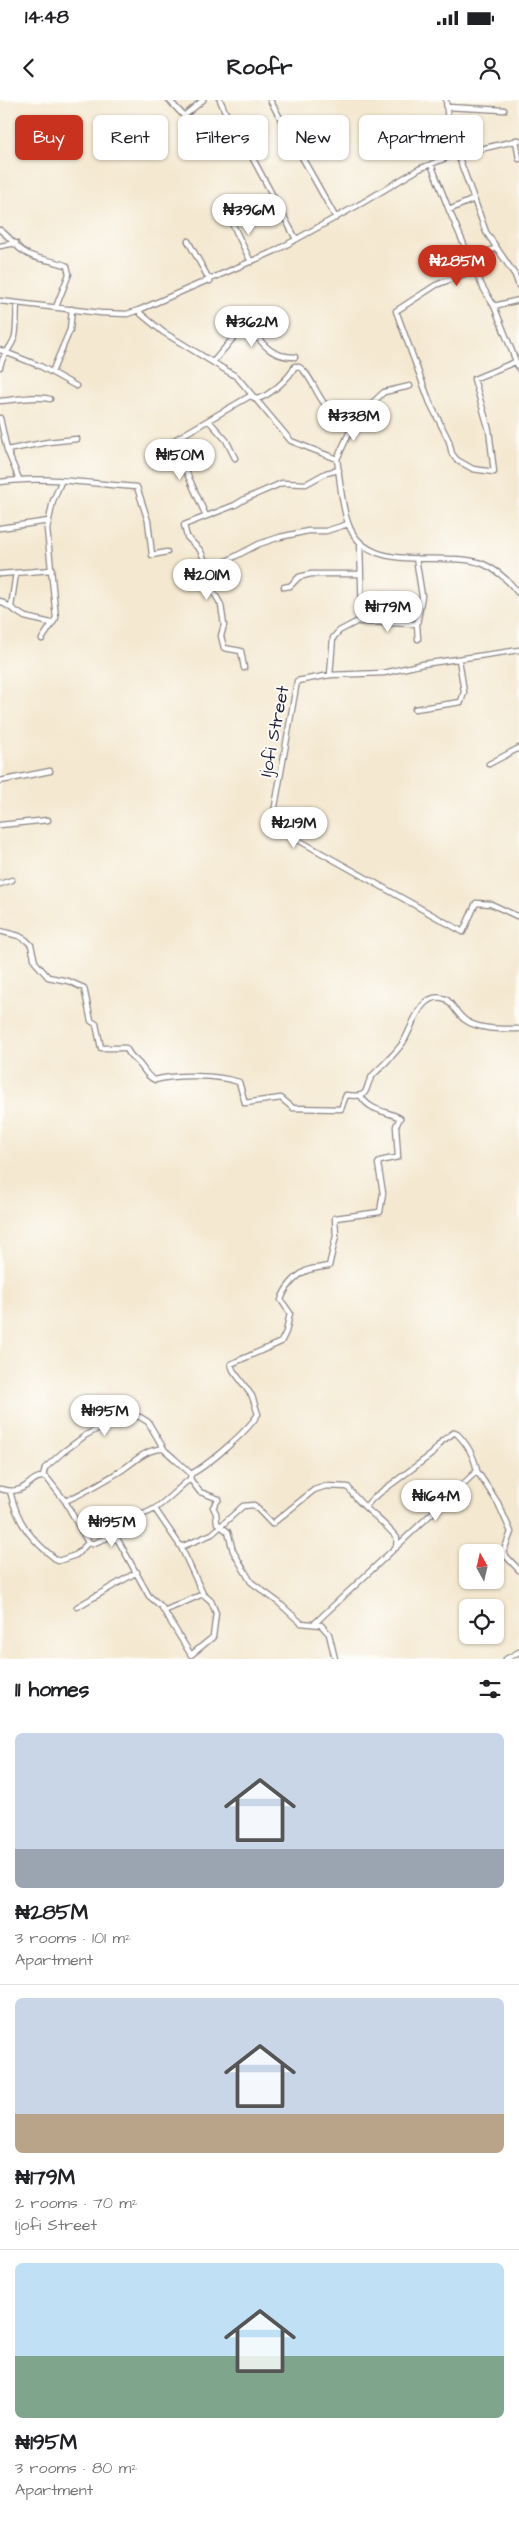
<!DOCTYPE html>
<meta charset="utf-8">
<style>
body{margin:0;font-family:"Architects Daughter",sans-serif;background:#f6f6f6;color:#202124;height:100vh;display:flex;flex-direction:column;font-size:19px;white-space:nowrap}
*{box-sizing:border-box;margin:0}
p{font-size:16px;color:#757577}
.icon{flex:none;width:28px;height:28px;fill:none;stroke:currentColor;stroke-width:2;stroke-linecap:round;stroke-linejoin:round}
.map{position:relative;height:1559px;overflow:hidden}
.sheet{display:flex;flex-direction:column;background:#fff;flex:1}
.sheet>*{flex:none}
.hud{position:absolute;left:15px;top:15px;width:490px;height:45px;display:flex;gap:10px}
.needle{width:32px;rotate:352deg}
.controls{position:absolute;left:459px;top:1444px;display:grid;gap:10px}
.controls a{display:grid;place-items:center;width:45px;height:45px;border-radius:8px;background:#fff;box-shadow:0 1px 4px #0004;font-size:25px}
.price{position:absolute;translate:-50% -42px;padding:0 11px;border-radius:18px;background:#fff;color:#222;font-size:16px;line-height:32px;filter:drop-shadow(0 1px 2px #0008)}
.price::after{content:'';position:absolute;left:50%;top:30px;width:15px;height:11px;margin-left:-8px;background:inherit;clip-path:polygon(0 0,100% 0,50% 100%)}
.price.active{background:#c8321e;color:#fff}
ul{padding:0;list-style:none}
li{display:grid;align-content:center;gap:10px;height:265px;padding:0 15px}
li+li{border-top:1px solid #e0e0e0}
li span{display:grid;place-items:center;height:155px;border-radius:8px;color:#555}
li>.icon{margin-inline-start:auto}
span .icon{width:90px;height:90px;fill:#fffc;stroke-width:1}
li b{font-size:21px}
h2{display:flex;justify-content:space-between;align-items:center;height:60px;padding:0 15px;font-size:21px}
.tag{padding:0 18px;border-radius:8px;background:#fff;box-shadow:0 1px 4px #0004;font-size:18px;line-height:45px}
.tag.active{background:#c8321e;color:#fff}
.status{display:flex;justify-content:space-between;align-items:center;height:35px;padding:0 25px;background:#fff;direction:ltr}
.status svg{height:14px;fill:currentColor}
header{display:flex;justify-content:space-between;align-items:center;height:65px;padding:0 15px;background:#fff;font-size:22px;font-weight:800}
.map>svg:first-child{display:block}
.lines{fill:none;stroke-linecap:round;stroke-linejoin:round}
.street-casing{stroke:#8b8586;stroke-width:7}
.street{stroke:#fff;stroke-width:4.5}
.labels{text-anchor:middle;stroke-width:4;stroke-linejoin:round;paint-order:stroke}
.street-label{font-size:18px;fill:#22223b;stroke:#fdfcf7}
</style>
<div class="status"><b>14:48</b><svg viewBox="0 0 49 12"><path d="M0 12V9h3v3zM5 12V6h3v6zM10 12V3h3v9zM15 12V0h3v12zM26 1h20v11H26zM47 4h2v5h-2z"/></svg></div>
<header><svg class="icon" aria-label="back" viewBox="0 0 24 24"><path d="M15 5l-7 7 7 7"/></svg>Roofr<svg class="icon" aria-label="person" viewBox="0 0 24 24"><circle cx="12" cy="8" r="4"/><path d="M4 21q1-7 8-7t8 7"/></svg></header>
<div class="map">
<svg width="519" height="1559" viewBox="0 0 519 1559">
<rect width="100%" height="100%" fill="#fdfcf7"/>
<filter id="ink" filterUnits="userSpaceOnUse"><feTurbulence type="fractalNoise" baseFrequency=".02" numOctaves="2"/><feDisplacementMap in="SourceGraphic" scale="10" xChannelSelector="R" yChannelSelector="G"/><feConvolveMatrix kernelMatrix="1 2 1 2 8 2 1 2 1" color-interpolation-filters="sRGB"/></filter>
<filter id="wash" filterUnits="userSpaceOnUse"><feTurbulence type="fractalNoise" baseFrequency=".0096" numOctaves="4" result="noise"/><feDisplacementMap in="SourceGraphic" scale="20" xChannelSelector="R" yChannelSelector="G"/><feGaussianBlur stdDeviation="1.12" result="paint"/><feColorMatrix in="noise" values="0 0 0 0 0 0 0 0 0 0 0 0 0 0 0 0 0 1.4 0 .05"/><feComposite in="paint" operator="in"/></filter>
<g filter="url(#wash)">
<rect width="100%" height="100%" fill="#f4e8d0"/>
</g>
<g filter="url(#ink)">
<g class="lines">
<defs>
<path id="street" d="M169 0 184 16 203 0
M220 0 230 23 252 57 296 139
M270 0 336 118
M446 0 451 56
M447 7 504 10
M516 40 519 59
M458 55 486 132 515 175 519 186
M431 64 449 110 482 186 494 206 519 269
M449 110 474 99
M230 119 251 162
M0 130C9 136 14 145 23 151 36 161 53 159 67 166L69 174 56 207
M188 141 210 181
M0 146 16 143
M471 158 496 148
M475 170 436 185 396 211 430 303 449 341 452 354 457 360 473 369 494 372 489 330 474 279 515 262
M0 201 101 213 127 214 139 210 275 151 362 103 419 69 451 56 519 40
M494 206 519 200
M139 210 141 214 163 232 237 277 291 341 337 359C340 380 341 403 348 423 366 476 440 450 481 463 496 469 510 482 519 494
M0 250 40 266 76 286
M213 262 240 230H251C264 245 271 257 295 257
M0 267C2 254 12 248 15 236 17 226 16 214 17 204
M52 272 70 230 72 209
M0 301C15 300 37 295 50 299
M0 318 7 350 19 379
M209 321 226 340 235 358
M7 350 48 342 77 339
M337 359 356 318 384 292 410 286
M0 382C45 375 92 384 137 387L148 421 152 455 167 452
M206 416 177 351 176 339 250 296 257 299C269 296 290 278 295 266 307 266 316 294 324 303 331 312 346 314 356 318
M0 428 49 421
M416 458 422 496 417 524 418 539
M209 470 259 444 280 437 308 431H326L348 424
M0 474 52 470
M284 487 290 486 299 477 311 474H360
M0 501 25 517 51 523
M11 507 16 473
M360 522 417 524
M42 539 56 518 47 429 53 401 61 382
M519 550 423 564 384 573 330 575 297 581 273 718 275 725 282 731 463 832 476 803 491 804 519 817
M244 568 241 551 224 548 221 536 224 525 221 505 212 489 210 472 200 450 187 437 184 425 235 405 245 399 282 383 306 384 326 373 339 370
M330 575 333 538 339 531 362 519 360 442
M415 609 461 602 464 592 459 559
M489 664 519 648
M0 681 50 671
M0 725 48 720
M0 784 12 780
M0 831 19 836 26 840 31 845 35 862 48 877 68 881 84 888 91 921 96 924 101 948H126C133 961 134 957 141 966 146 972 147 977 155 980 177 974 217 975 239 982L245 1003 281 998 293 1008 341 1009 346 995C375 999 361 986 375 973 384 964 394 955 402 944 413 929 419 889 446 899 453 905 457 914 465 920 479 930 502 929 519 929
M191 1374 190 1379 200 1392 219 1399 213 1407 216 1413 217 1423 228 1432 233 1451 251 1482 278 1502 301 1523 321 1525 329 1534 335 1559
M43 1377 45 1368 63 1352 86 1335 124 1315 140 1317 148 1322 164 1349
M0 1389C6 1390 11 1392 17 1390 29 1388 34 1373 47 1378L65 1401 87 1441 92 1444 109 1437 118 1440 149 1496 161 1506 191 1555 213 1537 216 1513 211 1501 203 1494 181 1447
M10 1391C17 1423 32 1441 58 1461L76 1455 89 1442
M65 1401C85 1393 104 1381 122 1370 134 1362 147 1348 163 1349 165 1350 188 1371 191 1374 208 1365 248 1331 258 1314L252 1296 233 1270 231 1264 281 1242 286 1232 290 1213 281 1200C285 1188 296 1175 308 1170 314 1168 323 1167 329 1166L336 1136 335 1118 380 1112 383 1093 378 1064 380 1061 398 1057 396 1026 400 1018C387 1011 369 1011 361 996
M366 1406 373 1398 432 1354 442 1341 455 1332C467 1343 474 1355 477 1371
M155 1409 181 1447 212 1434 243 1406 254 1405 272 1424 314 1390 326 1386 348 1387C360 1407 382 1419 397 1438L396 1448
M105 1439C111 1422 140 1418 154 1409 166 1402 178 1388 190 1379
M77 1507 137 1472
M164 1511 203 1494
M314 1524 477 1371 498 1403 511 1432 503 1453 519 1470
M506 1559 519 1552"/>
</defs>
<use href="#street" class="street-casing"/>
<use href="#street" class="street"/>
</g>
</g>
<g class="labels">
<g class="street-label">
<text transform="translate(274 631) rotate(-79)" y="6">Ijofi Street</text>
</g>
</g>
</svg>
<div class="controls">
<a><svg class="needle" viewBox="-14 -14 28 28"><path d="M0-13l5 13h-10z" fill="#e53935"/><path d="M0 13l5-13h-10z" fill="#757577"/></svg></a>
<a><svg class="icon" aria-label="locate" viewBox="0 0 24 24"><circle cx="12" cy="12" r="6"/><path d="M12 2v4M12 18v4M2 12h4M18 12h4"/></svg></a>
</div>
<b class="price" style="left:249px;top:136px">₦396M</b>
<b class="price active" style="left:457px;top:187px">₦285M</b>
<b class="price" style="left:252px;top:248px">₦362M</b>
<b class="price" style="left:354px;top:342px">₦338M</b>
<b class="price" style="left:180px;top:381px">₦150M</b>
<b class="price" style="left:207px;top:501px">₦201M</b>
<b class="price" style="left:388px;top:533px">₦179M</b>
<b class="price" style="left:294px;top:749px">₦219M</b>
<b class="price" style="left:105px;top:1337px">₦195M</b>
<b class="price" style="left:436px;top:1422px">₦164M</b>
<b class="price" style="left:112px;top:1448px">₦195M</b>
<div class="hud">
<a class="tag active">Buy</a>
<a class="tag">Rent</a>
<a class="tag">Filters</a>
<a class="tag">New</a>
<a class="tag">Apartment</a>
</div>
</div>
<section class="sheet">
<h2>11 homes<svg class="icon" aria-label="filters" viewBox="0 0 24 24"><path d="M4 7h16M4 17h16"/><circle cx="9" cy="7" r="2"/><circle cx="15" cy="17" r="2"/></svg></h2>
<ul>
<li><span style="background:linear-gradient(#c9d6e8 75%,#9aa5b1 0)"><svg class="icon" aria-label="home" viewBox="0 0 24 24"><path d="M3 11l9-7 9 7M6 9v11h12V9"/></svg></span><div><b>₦285M</b><p>3 rooms · 101 m²</p><p>Apartment</p></div></li>
<li><span style="background:linear-gradient(#c9d6e8 75%,#b9a48a 0)"><svg class="icon" aria-label="home" viewBox="0 0 24 24"><path d="M3 11l9-7 9 7M6 9v11h12V9"/></svg></span><div><b>₦179M</b><p>2 rooms · 70 m²</p><p>Ijofi Street</p></div></li>
<li><span style="background:linear-gradient(#bfe0f5 60%,#7fa58c 0)"><svg class="icon" aria-label="home" viewBox="0 0 24 24"><path d="M3 11l9-7 9 7M6 9v11h12V9"/></svg></span><div><b>₦195M</b><p>3 rooms · 80 m²</p><p>Apartment</p></div></li>
</ul>
</section>
